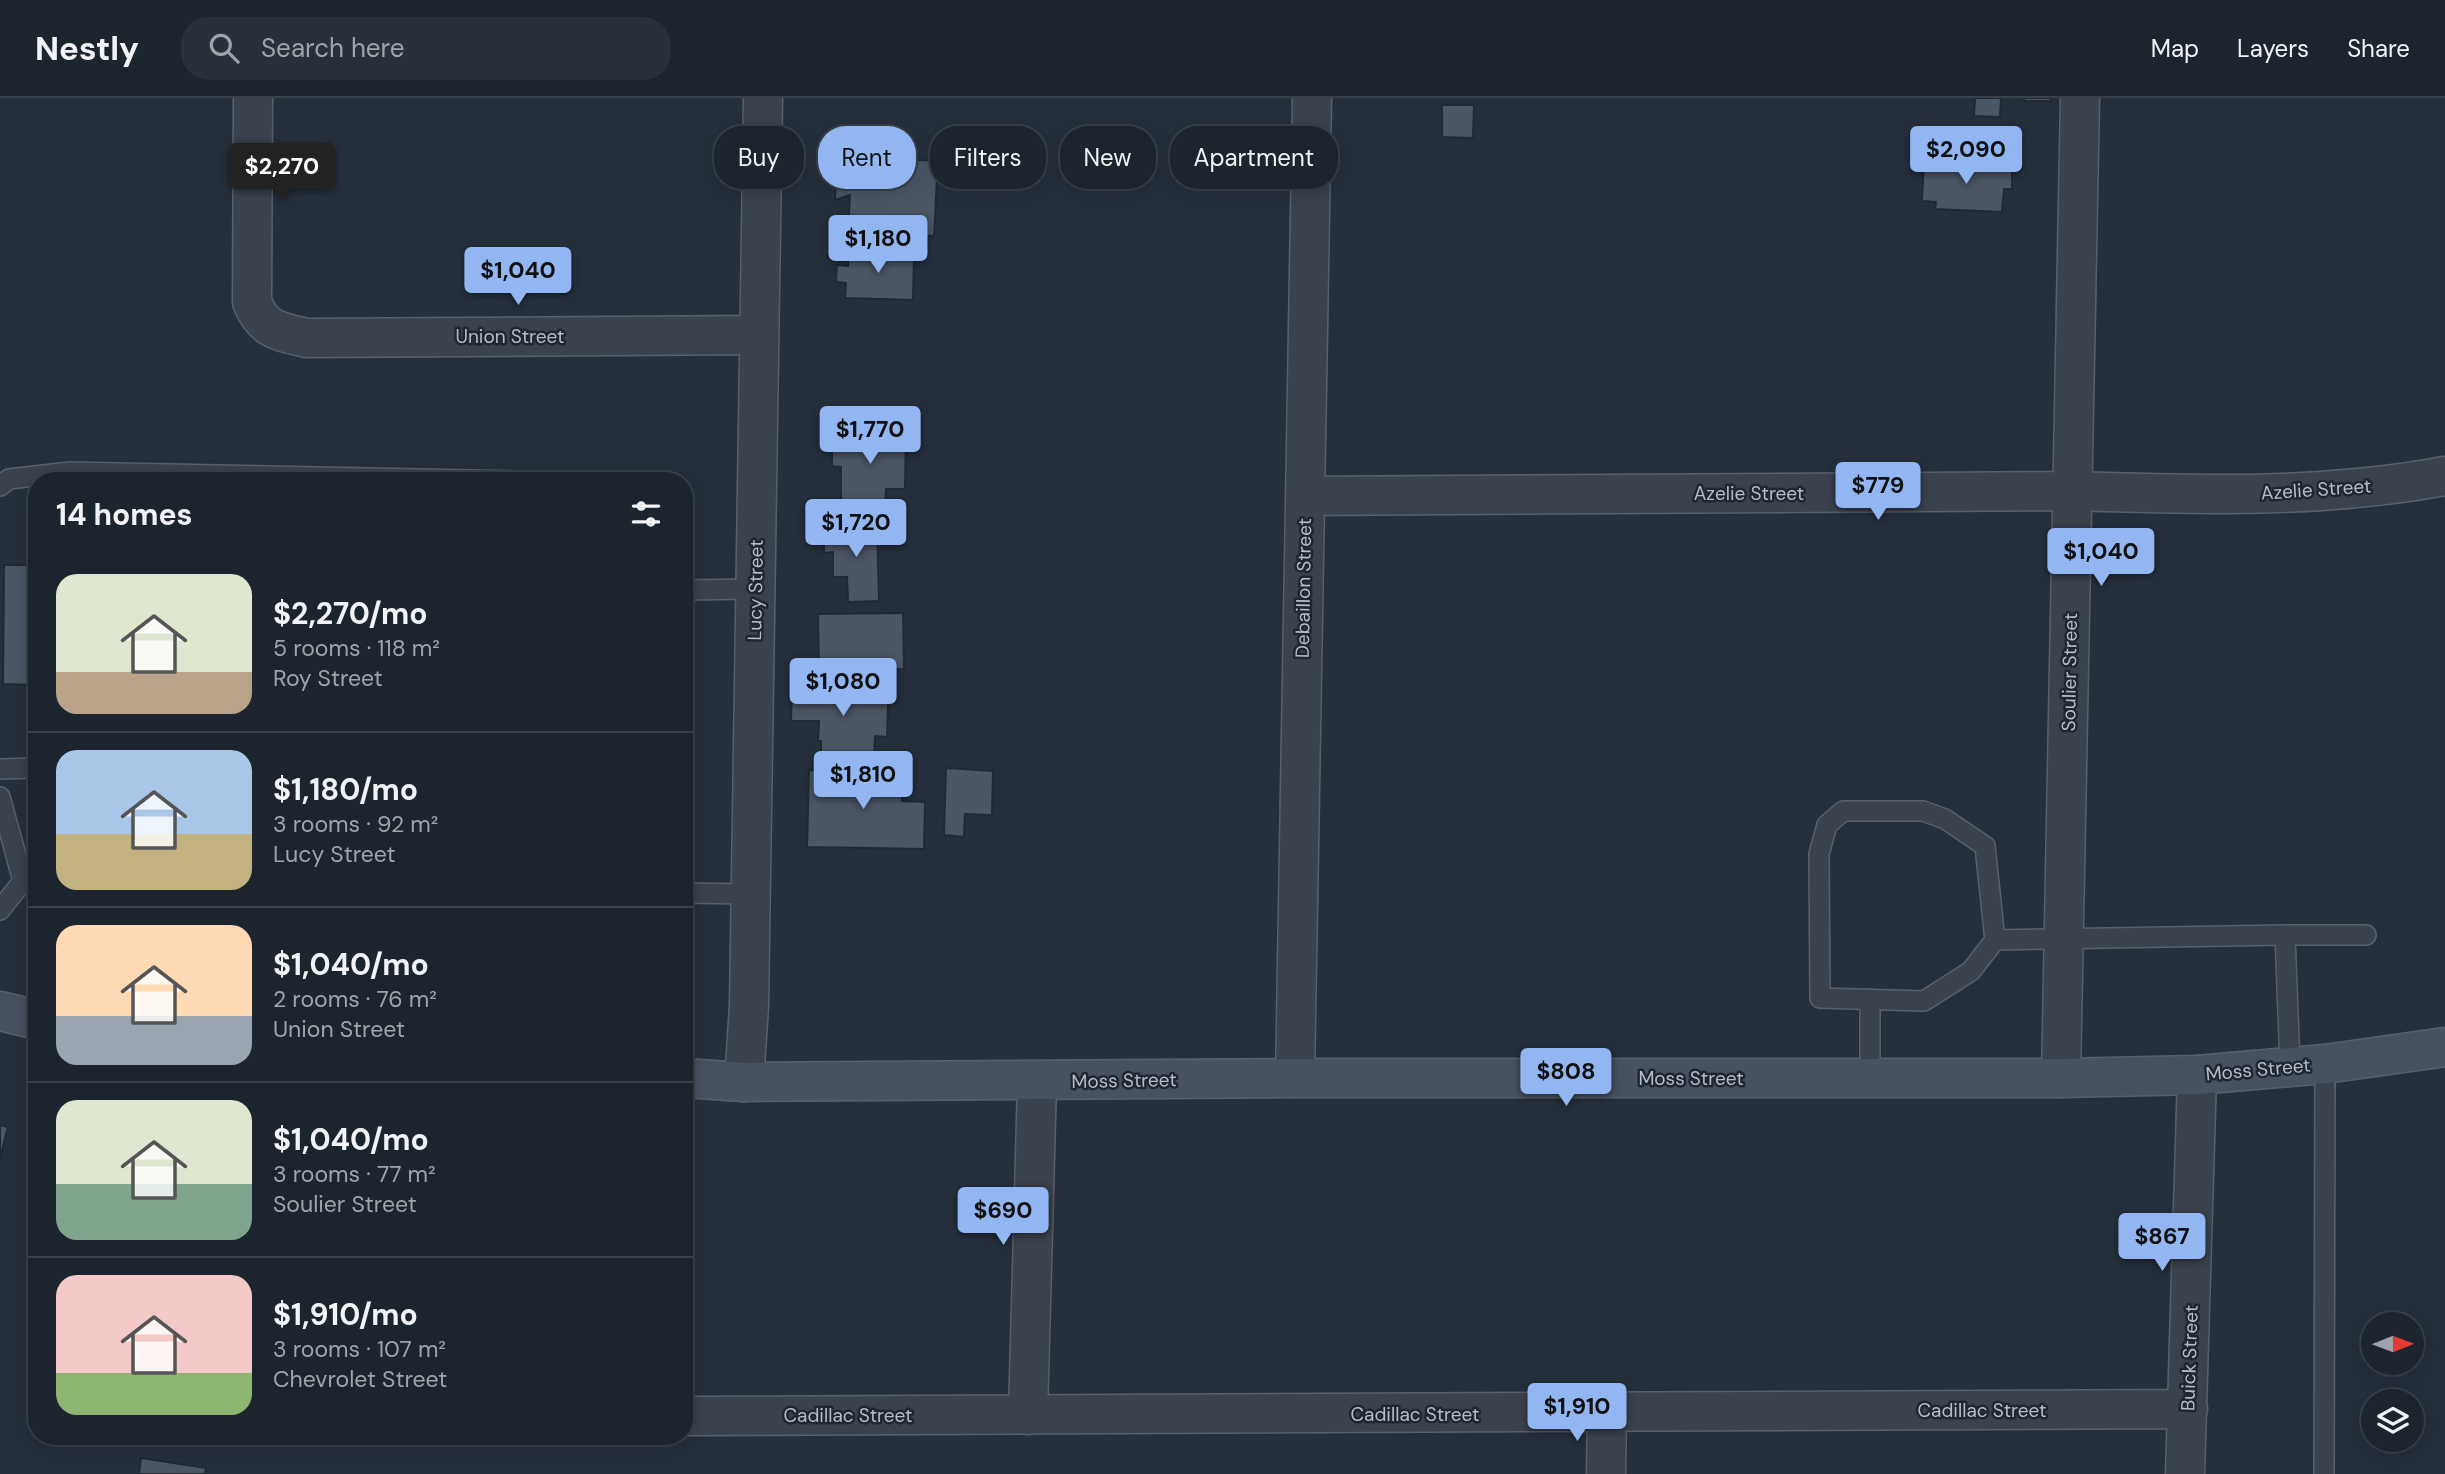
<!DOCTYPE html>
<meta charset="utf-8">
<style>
body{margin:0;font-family:"DM Sans",sans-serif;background:#29303a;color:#f1f3f6;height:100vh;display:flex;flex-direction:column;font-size:26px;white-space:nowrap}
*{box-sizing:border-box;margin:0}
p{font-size:23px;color:#a0a4aa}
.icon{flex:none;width:38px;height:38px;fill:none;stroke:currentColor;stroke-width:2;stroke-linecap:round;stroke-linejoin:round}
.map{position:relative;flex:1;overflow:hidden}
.drawer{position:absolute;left:28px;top:374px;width:665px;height:973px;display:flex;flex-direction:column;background:#1c242e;border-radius:28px;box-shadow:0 4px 18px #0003,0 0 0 2px #3a414a}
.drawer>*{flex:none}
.guide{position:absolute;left:714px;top:28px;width:665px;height:63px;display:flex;gap:14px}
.needle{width:46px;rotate:89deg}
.buttons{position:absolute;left:2361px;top:1214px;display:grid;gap:14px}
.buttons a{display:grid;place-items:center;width:63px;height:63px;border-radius:50%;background:#1c242e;box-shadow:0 4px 18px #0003,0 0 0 2px #3a414a;font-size:35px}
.price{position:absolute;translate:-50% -60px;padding:0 16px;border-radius:7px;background:#91b6f2;color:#111;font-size:23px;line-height:46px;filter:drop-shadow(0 2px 4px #0008)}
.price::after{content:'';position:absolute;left:50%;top:42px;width:21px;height:16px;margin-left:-10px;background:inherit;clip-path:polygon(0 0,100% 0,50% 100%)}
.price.on{background:#222;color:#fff}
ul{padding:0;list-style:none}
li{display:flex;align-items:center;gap:21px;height:175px;padding:0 28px}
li+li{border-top:2px solid #3a414a}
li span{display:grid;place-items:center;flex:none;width:196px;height:140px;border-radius:21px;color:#555}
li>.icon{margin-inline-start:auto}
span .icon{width:84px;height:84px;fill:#fffc;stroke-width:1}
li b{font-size:30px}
h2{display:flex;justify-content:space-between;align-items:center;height:84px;padding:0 28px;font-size:30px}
.chip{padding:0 24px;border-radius:28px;background:#1c242e;box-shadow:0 4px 18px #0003,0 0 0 2px #3a414a;font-size:24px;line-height:63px}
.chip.on{background:#91b6f2;color:#111}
header{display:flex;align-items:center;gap:42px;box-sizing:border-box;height:98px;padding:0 35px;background:#1c242e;border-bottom:2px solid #3a414a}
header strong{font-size:33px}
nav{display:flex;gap:38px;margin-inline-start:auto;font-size:24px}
.search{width:490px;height:63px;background:#29303a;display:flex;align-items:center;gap:18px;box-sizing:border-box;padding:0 24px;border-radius:28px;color:#a0a4aa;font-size:26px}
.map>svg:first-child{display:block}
.building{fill:#4c5766;stroke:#212934;stroke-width:2}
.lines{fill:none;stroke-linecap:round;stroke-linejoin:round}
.lane-casing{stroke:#58606b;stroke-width:22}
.street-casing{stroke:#58606b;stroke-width:41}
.secondary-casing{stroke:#58606b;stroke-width:41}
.lane{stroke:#3a424d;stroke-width:19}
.street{stroke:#3a424d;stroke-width:38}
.secondary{stroke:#485160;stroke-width:38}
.labels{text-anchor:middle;stroke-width:5;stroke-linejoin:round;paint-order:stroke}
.street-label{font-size:19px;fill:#b6bdc8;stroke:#1f2732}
</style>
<header>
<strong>Nestly</strong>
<div class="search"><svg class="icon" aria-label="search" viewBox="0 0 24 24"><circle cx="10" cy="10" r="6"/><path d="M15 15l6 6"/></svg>Search here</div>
<nav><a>Map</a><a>Layers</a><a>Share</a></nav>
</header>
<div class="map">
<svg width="2445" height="1376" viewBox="0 0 2445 1376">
<rect width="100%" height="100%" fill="#26303d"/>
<path class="building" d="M1975 0H2001L2000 19 1974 18Z
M2024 0H2051V3H2024Z
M1442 7H1474L1473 40 1442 39Z
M848 58 938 63 934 138 848 134 850 97 835 102 837 69H848Z
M1924 63 2012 67V91H2004L2002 114 1935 111 1936 104 1922 103Z
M848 152 914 154 913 202 845 200 846 185 836 184 837 167 848 168Z
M840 331 906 332 905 391H886L885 410 841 409V369L832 368V350L840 346Z
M877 423 879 503 848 504 847 479H833V454L824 455V437H838V424Z
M4 467H37V587L3 586Z
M903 515 904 571 819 572 818 516Z
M684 542H689L685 708H684Z
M792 585 879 586V605H888L887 639 875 638 874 664 821 662V643H818L819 623H791Z
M946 670 993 673 992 717 965 716 964 739 944 737Z
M809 672 903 674 902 703 925 704 924 751 807 749Z
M0 1027 8 1029 0 1060Z
M141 1360 206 1370 205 1376H139Z"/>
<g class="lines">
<defs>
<path id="lane" d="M0 388 9 381 70 374 519 383
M684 492 755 491
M0 671 37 670
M0 699 23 783 0 812
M684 795 750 796
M2285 837H2366
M1995 842 1971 873 1924 903 1820 900 1819 756 1827 727 1843 713H1923L1945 721 1985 748 1995 842 2285 837 2290 967
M1870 980V901
M2324 1376 2325 966"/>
<path id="street" d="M253 0 252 204C264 233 279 233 306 240L758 237
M1305 398 2073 393C2196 397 2323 401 2445 378
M1295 980 1312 0
M2061 980 2080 0
M744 984 749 908 763 0
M1028 1317 1037 983
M684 1318 2188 1311
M1606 1376 1607 1315
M2185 1376 2197 977"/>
<path id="secondary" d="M0 913 37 922
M684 980 744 984 1295 980H2061L2197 977 2325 966 2445 949"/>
</defs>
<use href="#lane" class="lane-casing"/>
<use href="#street" class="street-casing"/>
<use href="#secondary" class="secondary-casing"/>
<use href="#lane" class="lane"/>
<use href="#street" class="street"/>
<use href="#secondary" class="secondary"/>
</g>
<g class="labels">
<g class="street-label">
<text x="510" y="245">Union Street</text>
<text transform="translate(2316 391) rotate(-4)" y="7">Azelie Street</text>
<text x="1749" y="402">Azelie Street</text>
<text transform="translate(1303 490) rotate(-89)" y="7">Debaillon Street</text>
<text transform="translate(755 492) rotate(-89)" y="7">Lucy Street</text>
<text transform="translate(2069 574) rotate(-89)" y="7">Soulier Street</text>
<text transform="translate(2258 971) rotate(-5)" y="7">Moss Street</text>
<text x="1691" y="987">Moss Street</text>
<text transform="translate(1124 982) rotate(-1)" y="7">Moss Street</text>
<text transform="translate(2189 1260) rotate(-88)" y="7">Buick Street</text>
<text x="1982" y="1319">Cadillac Street</text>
<text x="1415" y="1323">Cadillac Street</text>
<text x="848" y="1324">Cadillac Street</text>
</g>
</g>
</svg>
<div class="buttons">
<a><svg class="needle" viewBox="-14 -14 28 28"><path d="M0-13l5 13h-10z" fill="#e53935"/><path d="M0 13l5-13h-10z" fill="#a0a4aa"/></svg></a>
<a><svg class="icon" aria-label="layers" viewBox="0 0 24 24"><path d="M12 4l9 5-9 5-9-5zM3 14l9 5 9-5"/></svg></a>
</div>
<b class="price" style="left:1966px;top:88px">$2,090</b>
<b class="price on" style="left:282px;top:105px">$2,270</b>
<b class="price" style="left:878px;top:177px">$1,180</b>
<b class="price" style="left:518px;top:209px">$1,040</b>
<b class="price" style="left:870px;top:368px">$1,770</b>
<b class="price" style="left:1878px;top:424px">$779</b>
<b class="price" style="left:856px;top:461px">$1,720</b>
<b class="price" style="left:2101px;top:490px">$1,040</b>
<b class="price" style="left:843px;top:620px">$1,080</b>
<b class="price" style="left:863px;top:713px">$1,810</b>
<b class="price" style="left:1566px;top:1010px">$808</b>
<b class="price" style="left:1003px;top:1149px">$690</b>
<b class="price" style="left:2162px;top:1175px">$867</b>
<b class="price" style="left:1577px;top:1345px">$1,910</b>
<div class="guide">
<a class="chip">Buy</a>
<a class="chip on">Rent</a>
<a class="chip">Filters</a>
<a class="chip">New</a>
<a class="chip">Apartment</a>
</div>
<section class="drawer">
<h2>14 homes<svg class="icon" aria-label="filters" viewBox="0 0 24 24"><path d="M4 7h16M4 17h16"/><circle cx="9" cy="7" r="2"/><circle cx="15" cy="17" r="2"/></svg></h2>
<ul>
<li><span style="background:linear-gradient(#dfe7d0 70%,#b9a48a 0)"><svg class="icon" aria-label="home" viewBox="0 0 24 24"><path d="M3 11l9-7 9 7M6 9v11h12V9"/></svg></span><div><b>$2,270/mo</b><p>5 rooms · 118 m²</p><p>Roy Street</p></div></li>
<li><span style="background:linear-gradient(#a9c7e8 60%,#c2b280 0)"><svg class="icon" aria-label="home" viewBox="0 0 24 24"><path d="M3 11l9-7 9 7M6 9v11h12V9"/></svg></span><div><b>$1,180/mo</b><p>3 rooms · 92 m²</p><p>Lucy Street</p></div></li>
<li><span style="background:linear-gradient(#ffd9b3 65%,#9aa5b1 0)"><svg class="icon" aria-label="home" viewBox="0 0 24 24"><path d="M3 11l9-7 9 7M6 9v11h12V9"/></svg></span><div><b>$1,040/mo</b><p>2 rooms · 76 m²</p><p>Union Street</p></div></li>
<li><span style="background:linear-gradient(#dfe7d0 60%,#7fa58c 0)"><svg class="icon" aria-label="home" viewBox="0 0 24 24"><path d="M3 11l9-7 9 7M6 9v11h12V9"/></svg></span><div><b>$1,040/mo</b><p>3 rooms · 77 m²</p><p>Soulier Street</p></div></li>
<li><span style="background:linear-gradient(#f6c9c9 70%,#8fb573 0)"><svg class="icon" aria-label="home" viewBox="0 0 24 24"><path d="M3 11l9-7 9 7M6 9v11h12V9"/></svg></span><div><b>$1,910/mo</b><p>3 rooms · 107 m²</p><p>Chevrolet Street</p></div></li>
</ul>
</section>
</div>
